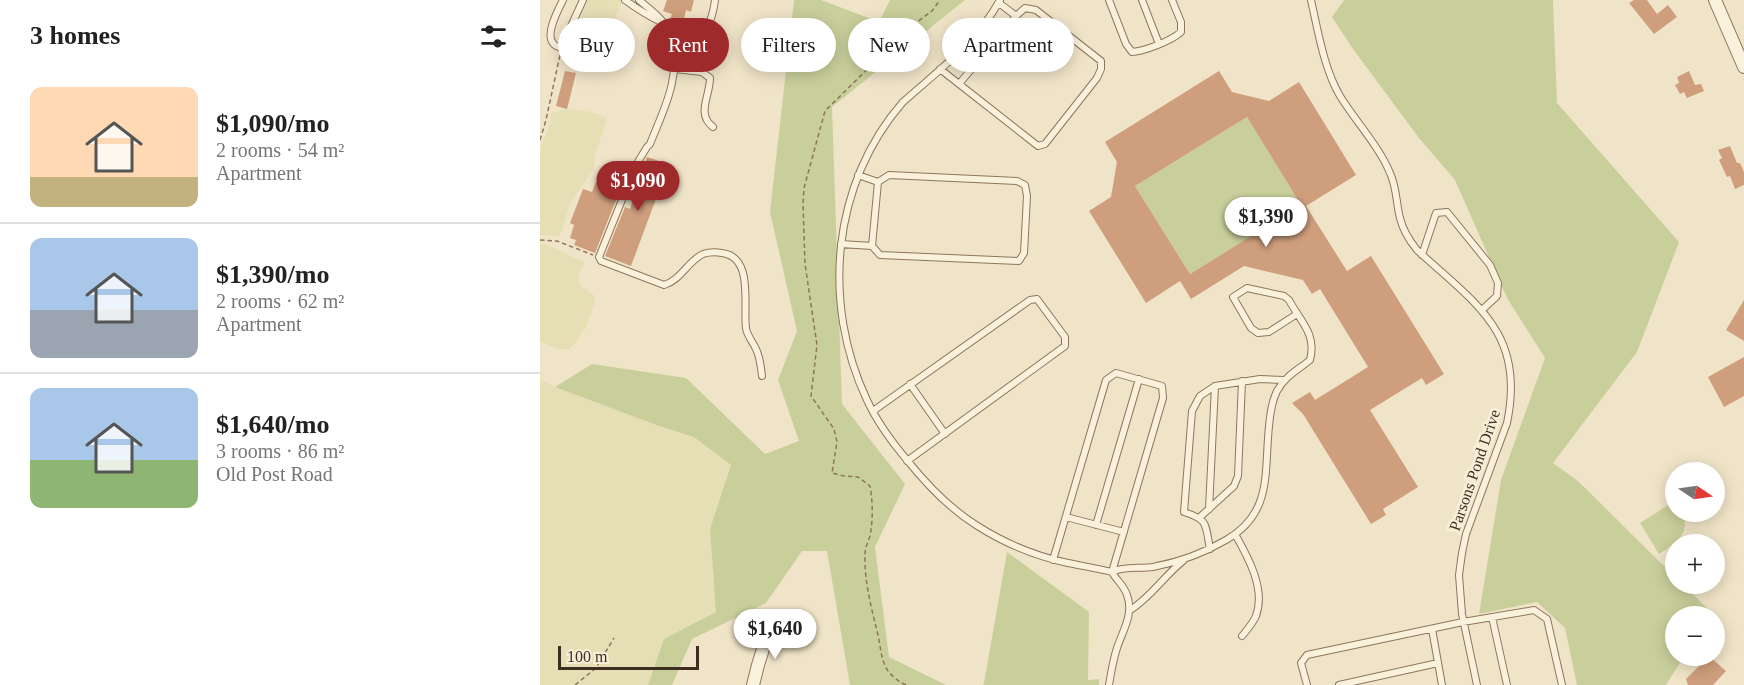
<!DOCTYPE html>
<meta charset="utf-8">
<style>
body{margin:0;font-family:"Times New Roman",serif;background:#f6f6f6;color:#222;height:100vh;display:flex;flex-direction:column;font-size:22px;white-space:nowrap}
*{box-sizing:border-box;margin:0}
p{font-size:20px;color:#767676}
.icon{flex:none;width:33px;height:33px;fill:none;stroke:currentColor;stroke-width:2;stroke-linecap:round;stroke-linejoin:round}
.map{position:relative;flex:1;overflow:hidden}
.side{display:flex;flex-direction:column;background:#fff;width:540px}
.side>*{flex:none}
.hud{position:absolute;left:18px;top:18px;width:570px;height:54px;display:flex;gap:12px}
.needle{width:39px;rotate:103deg}
.buttons{position:absolute;left:1125px;top:462px;display:grid;gap:12px}
.buttons a{display:grid;place-items:center;width:60px;height:60px;border-radius:50%;background:#fff;box-shadow:0 3px 15px #0003;font-size:30px}
.scale{position:absolute;left:18px;bottom:15px;width:141px;box-sizing:border-box;padding-left:6px;border:3px solid #3d2e20;border-top:0;font-size:16px;line-height:21px;white-space:nowrap;color:#3d2e20;-webkit-text-stroke:4px #f7eed8;paint-order:stroke}
.price{position:absolute;translate:-50% -51px;padding:0 14px;border-radius:21px;background:#fff;color:#222;font-size:20px;line-height:39px;filter:drop-shadow(0 2px 3px #0008)}
.price::after{content:'';position:absolute;left:50%;top:36px;width:18px;height:14px;margin-left:-9px;background:inherit;clip-path:polygon(0 0,100% 0,50% 100%)}
.price.on{background:#9e2a2b;color:#fff}
ul{padding:0;list-style:none}
li{display:flex;align-items:center;gap:18px;height:150px;padding:0 30px}
li+li{border-top:2px solid #e0e0e0}
li span{display:grid;place-items:center;flex:none;width:168px;height:120px;border-radius:12px;color:#555}
li>.icon{margin-inline-start:auto}
span .icon{width:72px;height:72px;fill:#fffc;stroke-width:1}
li b{font-size:26px}
h2{display:flex;justify-content:space-between;align-items:center;height:72px;padding:0 30px;font-size:26px}
.tag{padding:0 21px;border-radius:27px;background:#fff;box-shadow:0 3px 15px #0003;font-size:21px;line-height:54px}
.tag.on{background:#9e2a2b;color:#fff}
main{display:flex;flex:1;min-height:0}
.map>svg:first-child{display:block}
.farmland{fill:#e6deb5}
.green{fill:#c9cf9b}
.building{fill:#cf9f7d;fill-rule:evenodd}
.lines{fill:none;stroke-linecap:round;stroke-linejoin:round}
.service-casing{stroke:#8d765c;stroke-width:8}
.minor-casing{stroke:#8d765c;stroke-width:14}
.path{stroke:#8d765c;stroke-width:1.5;stroke-dasharray:4.5 3;stroke-linecap:butt}
.service{stroke:#faf1dc;stroke-width:6}
.minor{stroke:#faf1dc;stroke-width:12}
.labels{text-anchor:middle;stroke-width:6;stroke-linejoin:round;paint-order:stroke}
.street-label{font-size:16px;fill:#3d2e20;stroke:#f7eed8}
</style>
<main>
<section class="side">
<h2>3 homes<svg class="icon" aria-label="filters" viewBox="0 0 24 24"><path d="M4 7h16M4 17h16"/><circle cx="9" cy="7" r="2"/><circle cx="15" cy="17" r="2"/></svg></h2>
<ul>
<li><span style="background:linear-gradient(#ffd9b3 75%,#c2b280 0)"><svg class="icon" aria-label="home" viewBox="0 0 24 24"><path d="M3 11l9-7 9 7M6 9v11h12V9"/></svg></span><div><b>$1,090/mo</b><p>2 rooms · 54 m²</p><p>Apartment</p></div></li>
<li><span style="background:linear-gradient(#a9c7e8 60%,#9aa5b1 0)"><svg class="icon" aria-label="home" viewBox="0 0 24 24"><path d="M3 11l9-7 9 7M6 9v11h12V9"/></svg></span><div><b>$1,390/mo</b><p>2 rooms · 62 m²</p><p>Apartment</p></div></li>
<li><span style="background:linear-gradient(#a9c7e8 60%,#8fb573 0)"><svg class="icon" aria-label="home" viewBox="0 0 24 24"><path d="M3 11l9-7 9 7M6 9v11h12V9"/></svg></span><div><b>$1,640/mo</b><p>3 rooms · 86 m²</p><p>Old Post Road</p></div></li>
</ul>
</section>
<div class="map">
<svg width="1204" height="685" viewBox="0 0 1204 685">
<rect width="100%" height="100%" fill="#f0e4c8"/>
<path class="farmland" d="M48 0H80L82 2 55 66 50 69 40 70 28 66 22 63Z
M27 109 46 111 60 115 66 118V122L55 155 54 169 30 203 22 230 18 236 0 235V149L10 124 11 113Z
M0 244H5L44 262 38 276 40 285 55 296 54 306 47 325 36 342 29 349H19L0 342Z
M0 379 15 387 119 426 154 437 191 465 170 529 176 612 124 639 108 685H0Z"/>
<path class="green" d="M254 0H281L339 22 350 0H425L292 107 302 404 365 484 335 547 349 657 406 685H310L287 551H262L226 603 152 639 132 685H108L124 639 176 612 170 529 191 465 154 437 119 426 15 387 52 364 146 378 225 454 259 441 238 380 257 331 230 212Z
M804 0H1013L1017 103 1139 242 1097 352 1013 463 1038 481 1135 577 1136 584H1142L1171 612 1168 616H1136V656H1144L1126 685H1037L1025 628 997 602 939 614 961 480 1005 358 967 298 915 180 879 138 813 49 792 17Z
M707 117 761 205 650 274 595 186Z
M1133 502 1135 505 1136 512H1141C1153 532 1135 544 1119 554L1100 523Z
M467 552 549 612 548 680 559 679V685H443L444 683Z"/>
<path class="building" d="M127 0H154L151 12 146 10 143 23 130 19 132 14 123 11Z
M1094 0H1107L1117 14 1128 5 1137 17 1114 34 1089 3Z
M25 71 36 73 27 109 16 106Z
M679 71 692 92 729 101 759 82 816 175 766 206 807 271 831 256 904 374 886 385 882 378 830 410 878 487 843 509 846 515 831 524 763 414 752 403 770 392 775 400 828 367 780 289 772 294 763 280 704 266 651 299 640 281 606 303 549 211 571 197 577 162 565 142ZM707 117 761 205 650 274 595 186Z
M1149 71 1155 85 1161 84 1164 91 1147 98 1144 92 1140 94 1135 85 1139 83 1137 77Z
M1190 146 1197 163H1200L1204 172V185L1195 189 1190 176 1187 177 1179 160 1182 158 1178 150Z
M107 157 134 166 129 182 123 180 91 266 65 256 85 207 90 209Z
M56 182 80 190 55 253 34 245 36 240 30 238 34 225 30 223 43 189 52 192Z
M1204 300V341L1186 330Z
M1204 357V396L1184 407 1168 377Z
M1169 656 1186 671 1173 685H1148L1146 679Z"/>
<g class="lines">
<defs>
<path id="service" d="M23 0C18 10 5 34 13 43 14 46 19 47 21 48L43 0
M85 0C107 16 130 29 157 35 170 29 173 14 175 0
M99 0C107 7 117 14 123 22 127 27 129 34 131 40 142 76 123 111 110 144L107 147 96 165 59 257 61 261 124 285C141 280 148 261 163 254 169 252 176 252 182 253 214 257 203 305 206 328 207 336 213 342 216 349 220 357 221 367 222 376
M460 0C437 42 399 70 363 102 292 183 281 303 327 400 337 422 351 441 367 460 387 485 409 508 436 525 464 543 495 556 528 563 542 566 557 568 572 572 576 580 584 585 587 595 594 614 583 630 577 648 573 660 571 673 569 685
M569 0 586 44 592 52C605 51 631 41 641 32V22L632 0
M602 0 619 44
M771 0C778 31 784 69 800 96 816 122 839 146 850 173 857 188 856 203 860 218 863 231 869 240 877 250 936 304 986 333 967 423L926 534 922 553 919 575 922 614 937 685
M135 69 162 72 170 78C170 96 156 114 173 127
M400 69 498 146 505 144 557 78 561 69V61L496 10 485 8 476 16 459 3
M419 84 476 16
M318 175 338 182
M301 244 332 246 340 255 479 261 484 253 487 196 485 185 477 181 349 175 338 182
M332 246 338 182
M882 255 896 213 907 212 950 265 958 283 957 296 942 310
M370 384 405 434
M333 411 490 300 497 299 525 337V346L367 461
M669 509 675 386
M526 517 584 532
M660 517 694 486 698 476 702 381
M556 525 599 379
M695 534C708 557 726 589 716 616 713 623 707 630 702 636
M670 549C665 524 669 520 644 512L652 411 660 396 675 386 720 379 744 380
M513 560 566 380 576 373 622 386 623 398 572 572
M572 572C584 566 600 569 613 567 639 562 664 553 686 540 733 513 724 473 729 426 730 415 732 401 737 391 745 376 758 370 770 360 777 334 760 321 749 300L744 296 707 288 693 297 711 328 718 333 729 332 757 314
M590 610C609 599 624 576 643 561
M952 617 967 685
M892 629 902 685
M767 685 761 663 767 655 923 622 994 610 1007 619 1022 685
M799 685 898 663"/>
<path id="minor" d="M1175 0 1204 67
M213 685 218 665 229 630"/>
</defs>
<use href="#service" class="service-casing"/>
<use href="#minor" class="minor-casing"/>
<path class="path" d="M0 140 6 120 20 55
M0 240 17 241 53 255
M35 685 56 668 74 638
M366 685C359 682 353 677 348 671 340 659 341 645 337 631 331 606 324 580 325 554 325 548 328 542 330 536 333 520 333 503 330 486L318 477 304 476 292 473 297 442 294 429 271 396 277 345 265 264 263 204 264 188 285 111 369 28 392 11 400 0"/>
<use href="#service" class="service"/>
<use href="#minor" class="minor"/>
</g>
<g class="labels">
<g class="street-label">
<text transform="translate(934 470) rotate(-71)" y="6">Parsons Pond Drive</text>
</g>
</g>
</svg>
<div class="buttons">
<a><svg class="needle" viewBox="-14 -14 28 28"><path d="M0-13l5 13h-10z" fill="#e53935"/><path d="M0 13l5-13h-10z" fill="#767676"/></svg></a>
<a>+</a>
<a>−</a>
</div>
<div class="scale">100 m</div>
<b class="price on" style="left:98px;top:212px">$1,090</b>
<b class="price" style="left:726px;top:248px">$1,390</b>
<b class="price" style="left:235px;top:660px">$1,640</b>
<div class="hud">
<a class="tag">Buy</a>
<a class="tag on">Rent</a>
<a class="tag">Filters</a>
<a class="tag">New</a>
<a class="tag">Apartment</a>
</div>
</div>
</main>
